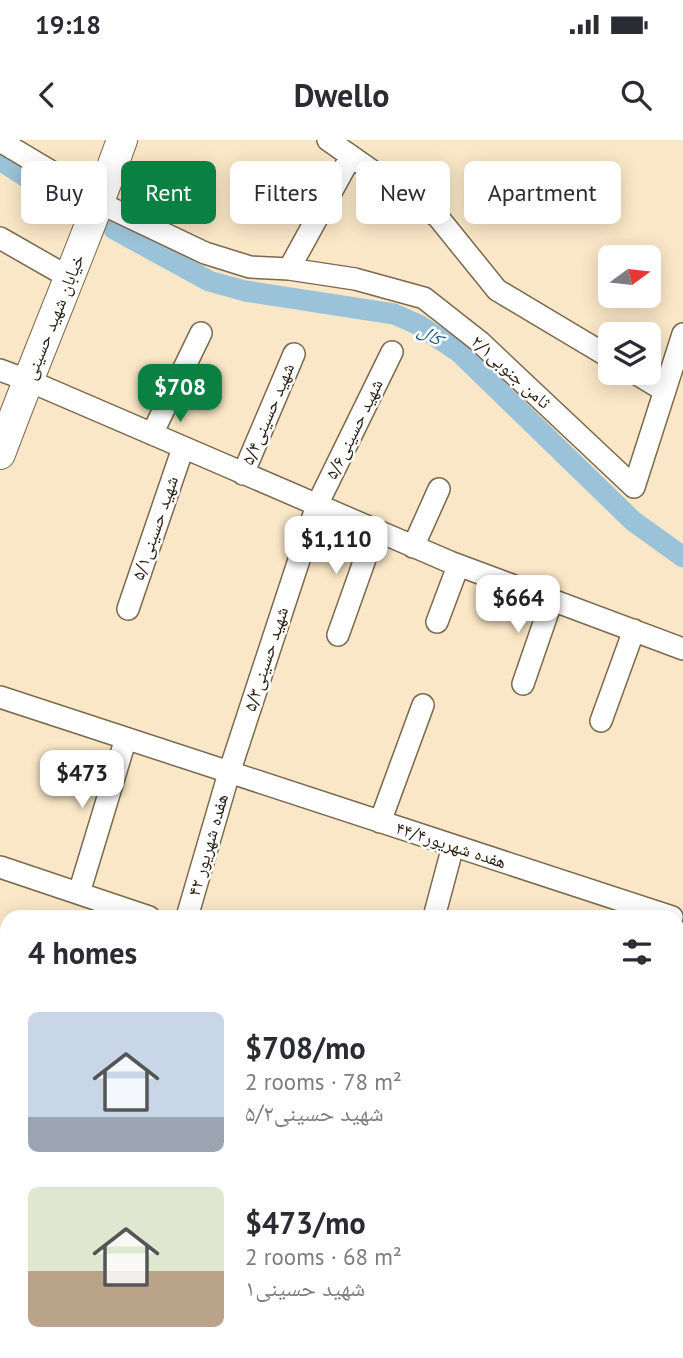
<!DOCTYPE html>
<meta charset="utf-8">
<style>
body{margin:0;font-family:"PT Sans","Noto Naskh Arabic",sans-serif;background:#f7f7f7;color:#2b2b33;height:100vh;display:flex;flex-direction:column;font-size:26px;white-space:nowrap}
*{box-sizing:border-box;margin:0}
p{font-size:23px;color:#7c7c81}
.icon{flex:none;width:38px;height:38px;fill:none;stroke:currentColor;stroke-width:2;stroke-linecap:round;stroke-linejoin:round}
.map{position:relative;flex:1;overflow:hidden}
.drawer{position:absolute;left:0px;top:770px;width:684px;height:448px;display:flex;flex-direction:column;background:#fff;border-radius:21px 21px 0 0;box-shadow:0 4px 18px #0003}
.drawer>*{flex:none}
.guide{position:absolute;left:21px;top:21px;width:642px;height:63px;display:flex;gap:14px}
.needle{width:46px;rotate:75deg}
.controls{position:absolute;left:598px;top:105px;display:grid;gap:14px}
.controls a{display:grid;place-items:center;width:63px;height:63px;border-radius:10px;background:#fff;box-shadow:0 4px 18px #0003;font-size:35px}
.price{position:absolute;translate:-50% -60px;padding:0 16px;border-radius:14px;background:#fff;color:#222;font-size:23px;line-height:46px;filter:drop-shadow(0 2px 4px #0008)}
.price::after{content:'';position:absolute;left:50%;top:42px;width:21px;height:16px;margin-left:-10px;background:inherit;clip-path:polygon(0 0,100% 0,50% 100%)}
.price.selected{background:#0b8043;color:#fff}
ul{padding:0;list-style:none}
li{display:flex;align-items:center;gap:21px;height:175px;padding:0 28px}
li span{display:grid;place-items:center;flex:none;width:196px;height:140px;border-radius:10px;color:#555}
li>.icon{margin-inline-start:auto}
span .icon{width:84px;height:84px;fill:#fffc;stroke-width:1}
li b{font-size:30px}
h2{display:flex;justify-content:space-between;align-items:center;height:84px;padding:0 28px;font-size:30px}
.pill{padding:0 24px;border-radius:10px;background:#fff;box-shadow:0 4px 18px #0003;font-size:24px;line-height:63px}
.pill.selected{background:#0b8043;color:#fff}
.status{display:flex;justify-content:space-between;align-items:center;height:49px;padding:0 35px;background:#fff;direction:ltr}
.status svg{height:19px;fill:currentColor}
header{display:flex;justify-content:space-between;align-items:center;height:91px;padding:0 28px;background:#fff;font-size:32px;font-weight:700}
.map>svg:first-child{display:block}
.green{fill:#baccac}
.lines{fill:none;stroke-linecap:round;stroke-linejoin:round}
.canal{stroke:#9ac2d8;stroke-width:21}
.street-casing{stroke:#7a694d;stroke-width:24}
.secondary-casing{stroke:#7a694d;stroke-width:32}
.street{stroke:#fff;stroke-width:21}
.secondary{stroke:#fff;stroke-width:30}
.labels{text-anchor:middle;stroke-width:5;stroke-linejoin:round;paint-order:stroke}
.street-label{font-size:18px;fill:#292216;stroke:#fff}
.water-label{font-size:19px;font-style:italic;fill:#185c7c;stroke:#fff}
</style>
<div class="status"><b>19:18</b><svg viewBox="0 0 49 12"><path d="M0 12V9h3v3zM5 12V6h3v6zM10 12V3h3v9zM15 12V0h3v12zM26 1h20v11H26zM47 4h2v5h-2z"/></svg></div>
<header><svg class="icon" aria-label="back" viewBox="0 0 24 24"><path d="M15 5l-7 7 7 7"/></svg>Dwello<svg class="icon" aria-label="search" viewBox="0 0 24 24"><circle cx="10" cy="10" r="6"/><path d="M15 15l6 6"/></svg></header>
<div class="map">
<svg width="683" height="1218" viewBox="0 0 683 1218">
<rect width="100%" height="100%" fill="#fae7c7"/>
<path class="green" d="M98 1211H585L583 1218H96Z"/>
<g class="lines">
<path class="canal" d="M0 20 83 74
M114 89 209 141 245 151 394 174 419 185 459 212 633 381 683 417"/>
<defs>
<path id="street" d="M328 0 438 77 497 150 611 218
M0 1 52 32
M100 63 205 113 250 127 289 129 355 139 424 158 480 202 634 347 683 194
M0 98 70 138
M289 129 351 16
M0 230 27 240 450 422 683 509
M635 233 665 251
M152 294 201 193
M243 334 294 214
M413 407 439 349
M128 469 183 308
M437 482 458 426
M338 495 375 391
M523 544 552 460
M0 557 672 777
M601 581 634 490
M380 682 423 565
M0 727 149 777
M79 753 126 598
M187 777 229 633 317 365 392 212
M434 777 453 706
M677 940 683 943
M23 1218 33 1211
M58 1218 60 1211
M614 1218 616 1211"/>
<path id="secondary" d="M0 314C39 209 84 106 122 0
M0 853 7 856
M677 995 683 977"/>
</defs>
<use href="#street" class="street-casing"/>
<use href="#secondary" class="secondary-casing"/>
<use href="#street" class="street"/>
<use href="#secondary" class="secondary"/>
</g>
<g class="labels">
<g class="street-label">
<text transform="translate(54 177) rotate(-68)" y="6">خیابان شهید حسینی</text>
<text transform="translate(511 232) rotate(42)" y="6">ثامن جنوبی۲/۱</text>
<text transform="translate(268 274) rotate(-67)" y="6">شهید حسینی۵/۴</text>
<text transform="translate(354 289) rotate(-64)" y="6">شهید حسینی۵/۶</text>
<text transform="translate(155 388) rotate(-71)" y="6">شهید حسینی۵/۱</text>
<text transform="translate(266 519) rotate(-72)" y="6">شهید حسینی۵/۳</text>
<text transform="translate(208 705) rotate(-74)" y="6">هفده شهریور ۴۲</text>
<text transform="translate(451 705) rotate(18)" y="6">هفده شهریور۴۴/۴</text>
</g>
<g class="water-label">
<text transform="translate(431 194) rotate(33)" y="7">کال</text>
</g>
</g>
</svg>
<div class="controls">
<a><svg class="needle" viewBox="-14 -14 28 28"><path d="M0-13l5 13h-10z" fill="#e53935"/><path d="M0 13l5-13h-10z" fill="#7c7c81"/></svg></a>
<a><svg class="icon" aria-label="layers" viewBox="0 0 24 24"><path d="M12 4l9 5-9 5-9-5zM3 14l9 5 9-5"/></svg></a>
</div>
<b class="price selected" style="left:180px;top:284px">$708</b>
<b class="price" style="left:336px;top:436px">$1,110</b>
<b class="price" style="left:518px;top:495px">$664</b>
<b class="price" style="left:82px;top:670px">$473</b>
<div class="guide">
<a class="pill">Buy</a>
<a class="pill selected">Rent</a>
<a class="pill">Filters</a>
<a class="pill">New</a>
<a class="pill">Apartment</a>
</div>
<section class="drawer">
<h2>4 homes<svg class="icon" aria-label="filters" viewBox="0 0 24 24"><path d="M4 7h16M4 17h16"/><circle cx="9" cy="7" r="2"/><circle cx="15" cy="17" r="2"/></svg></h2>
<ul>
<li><span style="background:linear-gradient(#c9d6e8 75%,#9aa5b1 0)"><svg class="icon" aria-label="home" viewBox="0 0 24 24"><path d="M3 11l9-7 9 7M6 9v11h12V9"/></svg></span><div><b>$708/mo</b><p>2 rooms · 78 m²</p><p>شهید حسینی۵/۲</p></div></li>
<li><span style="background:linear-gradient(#dfe7d0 60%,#b9a48a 0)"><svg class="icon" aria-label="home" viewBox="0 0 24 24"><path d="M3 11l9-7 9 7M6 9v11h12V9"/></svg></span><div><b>$473/mo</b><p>2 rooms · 68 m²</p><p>شهید حسینی۱</p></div></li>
</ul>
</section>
</div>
